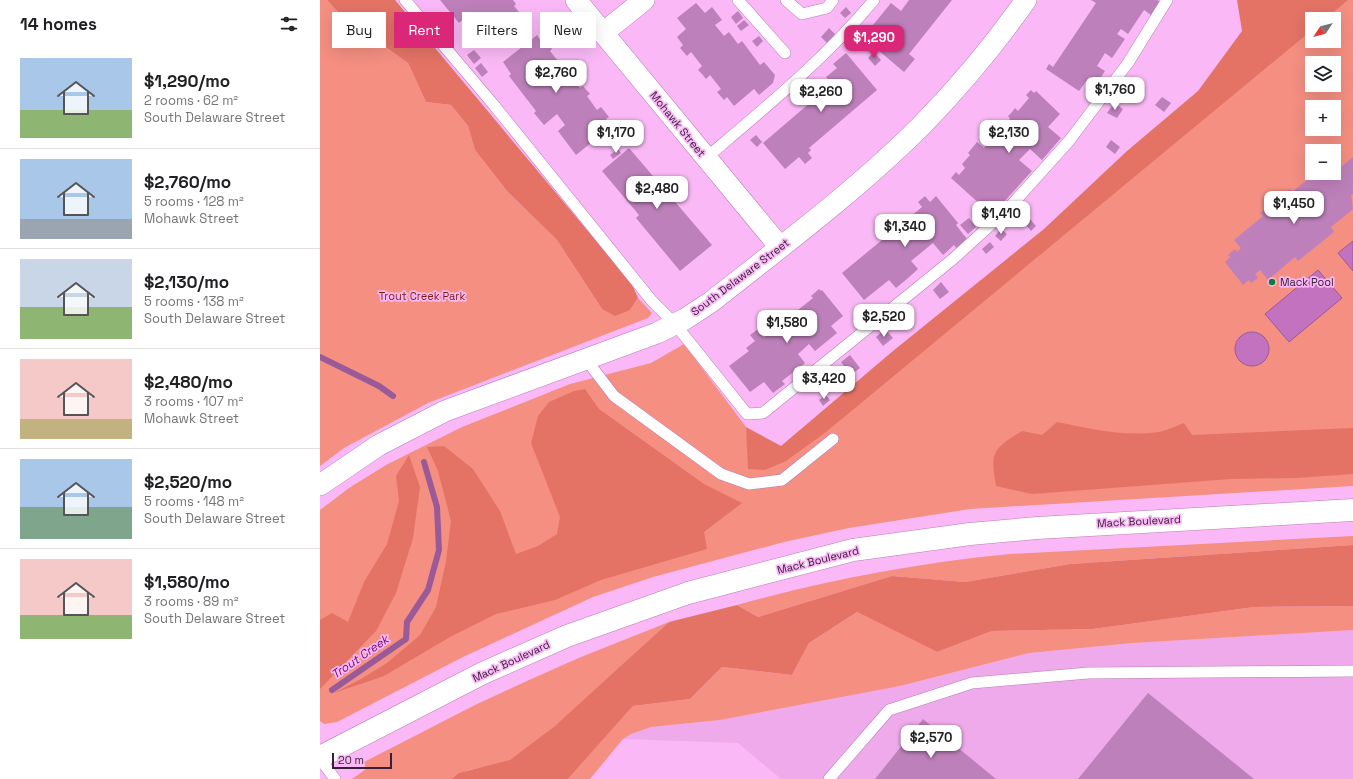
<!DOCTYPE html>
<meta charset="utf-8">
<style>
body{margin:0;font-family:"Space Grotesk",sans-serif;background:#f2f2f2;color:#202124;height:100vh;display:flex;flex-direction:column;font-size:15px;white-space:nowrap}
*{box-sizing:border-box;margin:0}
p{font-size:13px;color:#757577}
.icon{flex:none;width:22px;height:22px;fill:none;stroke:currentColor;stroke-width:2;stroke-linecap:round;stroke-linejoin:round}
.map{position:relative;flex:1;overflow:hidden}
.drawer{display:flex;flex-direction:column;background:#fff;width:320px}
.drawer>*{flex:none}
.guide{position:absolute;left:12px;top:12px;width:380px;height:36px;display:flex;gap:8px}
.needle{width:26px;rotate:235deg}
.controls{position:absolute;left:985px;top:12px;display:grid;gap:8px}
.controls a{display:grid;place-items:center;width:36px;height:36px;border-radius:0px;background:#fff;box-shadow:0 4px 16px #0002;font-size:20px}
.scale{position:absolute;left:12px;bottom:10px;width:60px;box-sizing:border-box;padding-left:4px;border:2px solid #392038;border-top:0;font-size:11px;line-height:14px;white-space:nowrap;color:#392038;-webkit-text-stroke:3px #fab9f6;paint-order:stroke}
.price{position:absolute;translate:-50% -34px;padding:0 9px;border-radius:8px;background:#fff;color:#222;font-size:13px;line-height:26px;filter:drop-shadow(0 1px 2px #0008)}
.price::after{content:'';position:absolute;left:50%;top:24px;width:12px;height:9px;margin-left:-6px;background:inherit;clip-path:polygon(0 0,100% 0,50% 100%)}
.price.active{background:#db2777;color:#fff}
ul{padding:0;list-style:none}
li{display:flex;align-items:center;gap:12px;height:100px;padding:0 20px}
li+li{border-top:1px solid #e0e0e0}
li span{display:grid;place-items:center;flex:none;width:112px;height:80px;border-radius:0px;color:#555}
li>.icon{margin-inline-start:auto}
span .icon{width:48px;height:48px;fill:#fffc;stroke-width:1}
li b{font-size:17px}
h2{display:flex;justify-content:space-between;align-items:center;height:48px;padding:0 20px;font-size:17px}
.pill{padding:0 14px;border-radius:0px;background:#fff;box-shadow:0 4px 16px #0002;font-size:14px;line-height:36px}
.pill.active{background:#db2777;color:#fff}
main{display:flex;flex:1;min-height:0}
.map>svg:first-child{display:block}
.built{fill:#efaaeb}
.green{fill:#f48f82;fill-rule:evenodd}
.forest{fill:#e47366}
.water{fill:#c372c0;stroke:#9a5997}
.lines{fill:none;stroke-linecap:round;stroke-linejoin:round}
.stream{stroke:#9a5997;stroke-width:6}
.building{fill:#bd80ba}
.lane-casing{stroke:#b87cb6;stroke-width:12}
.street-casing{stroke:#b87cb6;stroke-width:22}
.secondary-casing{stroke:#b87cb6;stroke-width:23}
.lane{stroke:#fff;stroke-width:11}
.street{stroke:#fff;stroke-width:21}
.secondary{stroke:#fff;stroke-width:22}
.poi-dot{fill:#0f7e34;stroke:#fab9f6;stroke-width:1.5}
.labels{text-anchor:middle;stroke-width:3.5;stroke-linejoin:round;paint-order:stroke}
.street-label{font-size:11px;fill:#392038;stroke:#fab9f6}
.poi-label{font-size:11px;fill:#392038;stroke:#fab9f6;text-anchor:start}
.park-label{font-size:11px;fill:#801914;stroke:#fab9f6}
.water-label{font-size:12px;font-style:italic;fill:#710671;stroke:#fab9f6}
</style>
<main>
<section class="drawer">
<h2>14 homes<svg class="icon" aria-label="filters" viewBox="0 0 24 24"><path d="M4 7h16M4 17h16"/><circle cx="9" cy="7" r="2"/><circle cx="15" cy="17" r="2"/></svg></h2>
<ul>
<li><span style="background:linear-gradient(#a9c7e8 65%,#8fb573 0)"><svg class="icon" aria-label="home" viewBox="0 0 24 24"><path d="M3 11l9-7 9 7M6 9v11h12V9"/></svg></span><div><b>$1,290/mo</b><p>2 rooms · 62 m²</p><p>South Delaware Street</p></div></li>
<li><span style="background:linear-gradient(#a9c7e8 75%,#9aa5b1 0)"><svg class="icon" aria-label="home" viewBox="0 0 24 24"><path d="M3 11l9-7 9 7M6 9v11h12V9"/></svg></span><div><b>$2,760/mo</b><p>5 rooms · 128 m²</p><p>Mohawk Street</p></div></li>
<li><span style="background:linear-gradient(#c9d6e8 60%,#8fb573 0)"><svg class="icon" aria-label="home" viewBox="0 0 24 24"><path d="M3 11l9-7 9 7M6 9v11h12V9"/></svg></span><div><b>$2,130/mo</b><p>5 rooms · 138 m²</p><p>South Delaware Street</p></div></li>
<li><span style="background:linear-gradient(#f6c9c9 75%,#c2b280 0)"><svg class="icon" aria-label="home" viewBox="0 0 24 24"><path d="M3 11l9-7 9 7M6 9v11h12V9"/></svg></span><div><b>$2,480/mo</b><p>3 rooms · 107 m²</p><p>Mohawk Street</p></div></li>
<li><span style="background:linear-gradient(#a9c7e8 60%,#7fa58c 0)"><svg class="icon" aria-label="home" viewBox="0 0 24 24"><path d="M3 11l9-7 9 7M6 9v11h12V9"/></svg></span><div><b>$2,520/mo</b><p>5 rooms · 148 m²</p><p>South Delaware Street</p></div></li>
<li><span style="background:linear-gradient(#f6c9c9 70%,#8fb573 0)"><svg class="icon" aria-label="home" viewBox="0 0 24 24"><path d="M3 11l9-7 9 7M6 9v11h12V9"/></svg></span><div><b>$1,580/mo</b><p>3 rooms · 89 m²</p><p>South Delaware Street</p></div></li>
</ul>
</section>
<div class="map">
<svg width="1033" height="779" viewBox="0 0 1033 779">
<rect width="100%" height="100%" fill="#fab9f6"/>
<path class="built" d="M1033 630V779H461L418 743 303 739 311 734 331 727 400 720 580 686 709 653 813 643Z"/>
<path class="green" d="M0 0H7L33 29 60 43 88 63 106 102 131 105 148 126 155 150 187 191 237 240 282 309 310 310 318 298 332 313 328 318 108 403 24 448 0 466Z
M1005 0H1033V486L650 509 529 528 464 542 333 577 273 597 143 657 17 722 4 724 0 721V510L29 488 66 465 142 427 250 384 331 363 364 344 426 427 427 436 460 457ZM992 19H1014V41H992ZM992 63H1014V85H992ZM992 107H1014V129H992ZM992 151H1014V173H992Z
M1033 536V545L750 564 645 582 572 576 438 617 417 605C506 580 597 563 690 554Z
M1033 606V630L813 643 709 653 580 686 400 720 331 727 311 734 303 739 270 779H248L313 706 370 699 402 667 472 675 489 643 537 612 617 652 672 631 773 629 934 607Z
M349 622C298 668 249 720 192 759 176 769 149 765 131 779H32L46 769 44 762 155 705 209 680 261 657Z"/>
<path class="forest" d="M7 0H75L312 284 318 298 310 310 295 316 282 309 237 240 187 191 155 150 148 126 131 105 106 102 88 63 60 43 33 29Z
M917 0H1028L1005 19H992V30L506 432 466 461 445 470 428 469 426 427 461 446 573 351 724 229 807 151 878 91 922 31Z
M265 389 279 409 384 484 422 503 384 532 387 549 281 580 235 600 176 614 130 637 64 676 14 693 41 679 67 663 100 635 116 607 126 561 131 521 118 471 107 447 124 446 153 469 180 511 196 554 218 546 237 534 240 517 211 443 218 416 229 402 254 391Z
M737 422C770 429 804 437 838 432 846 431 856 426 864 423L872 435 1033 428V474L976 478 911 479 712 494 676 486C670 451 673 449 702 431L722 435Z
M89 455 100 487 93 538 76 593 56 631 0 689V620L12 613 28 622 44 582 67 544 79 501 76 476Z
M1033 545V606L934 607 773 629 672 631 617 652 537 612 489 643 472 675 402 667 370 699 313 706 248 779H131L139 773 190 760 235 726 349 622 417 605 438 617 572 576 645 582 750 564Z"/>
<path class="water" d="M1033 241V271L1018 253Z
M998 270 1022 298 969 342 945 314Z
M915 349a17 17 0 1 1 34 0a17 17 0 1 1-34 0Z"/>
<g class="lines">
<path class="stream" d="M0 357 59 386 73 396
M12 690 86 639 87 622 108 590 119 550 117 507 104 462"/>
</g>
<path class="building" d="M120 0H193L196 4 194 6 199 12 162 42 152 30 161 23 152 12 139 23Z
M589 0H632L589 54 595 59 584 72 552 45 562 33 553 25 571 3 581 11Z
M771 0H837L840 2 831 15 824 10 808 34 801 29 797 34 805 39 792 58 785 53 777 66 785 71 777 83 769 77 759 91 726 69 729 64 733 67 776 3Z
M376 3 385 13 392 7 402 20 395 25 404 36 409 32 418 44 422 41 440 65 444 62 455 75 453 83 439 95 434 89 414 106 407 97 404 100 397 92 401 89 390 75 386 79 382 74 378 70 382 66 371 52 367 56 360 48 363 45 357 37 366 29 357 18Z
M526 7 531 13 525 18 520 13Z
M418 11 423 18 416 24 411 17Z
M424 20 429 25 421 31 417 26Z
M509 28 515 34 507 43 501 37Z
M217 35 222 42 225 40 232 49 230 51 242 66 244 63 251 72 249 74 260 88 263 86 270 94 267 96 277 110 281 107 289 117 286 119 292 126 256 155 238 131 245 125 237 114 224 125 214 113 216 111 189 76 191 74 183 62Z
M439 36 443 41 437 47 432 41Z
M154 50 161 58 154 64 147 55Z
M554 52 561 60 555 66 548 58Z
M526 53 557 90 489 148 491 150 488 153 492 158 485 164 479 157 465 169 443 143 512 84 506 77 517 68 513 64Z
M161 63 168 72 162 77 155 68Z
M711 90 714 93 716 91 740 114 728 127 741 138 722 160 710 149 699 160 712 171 672 215 631 178 636 172 639 175 645 168 642 164 650 155 648 153 657 142 664 148 674 137 671 134 675 129 678 132 690 119 688 116 692 112 695 108 698 111 709 98 706 95Z
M842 97 851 103 844 112 835 105Z
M794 103 803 109 797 118 787 113Z
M287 133 291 137 283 144 279 140Z
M436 135 442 142 437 147 430 140Z
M791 140 800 147 795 154 786 147Z
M309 148 392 245 360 271 316 218 319 215 282 171Z
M298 149 301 153 293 159 290 155Z
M1033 157V194L1031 195 1033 209 1011 227 1014 232 978 261 975 257 948 280 940 270 935 274 938 278 931 283 929 280 923 285 905 262 910 257 908 255 915 249 917 252 921 248 914 240 943 216 940 213 970 189 972 192 996 173H1014Z
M605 196 610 202 616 196 638 223 636 225 647 239 636 248 634 245 623 255 613 243 591 261 598 269 587 279 576 288 569 280 544 300 522 273 602 207 598 202Z
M649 218 656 227 648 234 640 225Z
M710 219 716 226 711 231 705 224Z
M681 229 687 234 681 241 675 236Z
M670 242 674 247 666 254 662 249Z
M621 282 629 292 620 299 613 290Z
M499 289 501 291 502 290 523 316 511 326 517 333 495 351 489 344 478 354 485 363 462 381 465 384 453 393 444 382 430 392 409 366 429 351 426 348 435 341 430 335 438 329 444 337 493 298 491 296Z
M565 329 573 338 563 346 556 337Z
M530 355 540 368 531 375 521 362Z
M506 395 510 400 503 406 499 400Z
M828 693 934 779H758Z
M603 719 676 779H555Z"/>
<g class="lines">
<defs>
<path id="lane" d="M85 0 173 104 332 301 355 324 427 414 443 413 633 259 687 210 749 141 808 63 847 0
M418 0 465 53
M466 0 482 14 507 8 513 0
M386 158C445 108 505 59 554 0
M265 358 294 396 401 474 429 484 462 480 513 439
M0 759 15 779
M509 779 569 710 652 683 768 673 1033 671"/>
<path id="street" d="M256 0 460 247
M283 33 324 0
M0 485 59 445 125 411 337 333 365 319 391 302C462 246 538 189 602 125 640 86 675 44 706 0"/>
<path id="secondary" d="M0 757 163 673 247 636 368 593 533 550 650 534 717 528 1033 510"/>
</defs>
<use href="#lane" class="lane-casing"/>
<use href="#street" class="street-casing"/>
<use href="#secondary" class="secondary-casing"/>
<use href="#lane" class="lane"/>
<use href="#street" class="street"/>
<use href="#secondary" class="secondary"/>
</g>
<circle class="poi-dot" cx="952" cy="282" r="4"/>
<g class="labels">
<g class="street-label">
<text transform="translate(358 124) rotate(51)" y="4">Mohawk Street</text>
<text transform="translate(420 277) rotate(-37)" y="4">South Delaware Street</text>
<text transform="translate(819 521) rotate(-3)" y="4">Mack Boulevard</text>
<text transform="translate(498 560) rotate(-14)" y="4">Mack Boulevard</text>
<text transform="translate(191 661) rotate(-25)" y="4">Mack Boulevard</text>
</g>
<g class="poi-label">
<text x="960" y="286">Mack Pool</text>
</g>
<g class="park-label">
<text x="102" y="300">Trout Creek Park</text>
</g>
<g class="water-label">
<text transform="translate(40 657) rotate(-35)" y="4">Trout Creek</text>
</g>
</g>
</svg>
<div class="controls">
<a><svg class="needle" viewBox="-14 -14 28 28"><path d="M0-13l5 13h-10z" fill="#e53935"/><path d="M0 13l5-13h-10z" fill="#757577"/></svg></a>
<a><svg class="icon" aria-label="layers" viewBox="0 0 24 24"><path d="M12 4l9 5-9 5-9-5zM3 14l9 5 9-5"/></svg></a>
<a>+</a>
<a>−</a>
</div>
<div class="scale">20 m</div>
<b class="price active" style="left:554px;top:59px">$1,290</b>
<b class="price" style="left:236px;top:94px">$2,760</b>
<b class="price" style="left:795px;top:111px">$1,760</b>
<b class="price" style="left:501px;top:113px">$2,260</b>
<b class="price" style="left:296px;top:154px">$1,170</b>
<b class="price" style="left:689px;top:154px">$2,130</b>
<b class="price" style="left:337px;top:210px">$2,480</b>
<b class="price" style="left:974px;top:225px">$1,450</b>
<b class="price" style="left:681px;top:235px">$1,410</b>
<b class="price" style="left:585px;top:248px">$1,340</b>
<b class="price" style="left:564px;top:338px">$2,520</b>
<b class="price" style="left:467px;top:344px">$1,580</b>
<b class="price" style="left:504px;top:400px">$3,420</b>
<b class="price" style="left:611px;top:759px">$2,570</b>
<div class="guide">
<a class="pill">Buy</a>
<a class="pill active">Rent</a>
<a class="pill">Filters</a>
<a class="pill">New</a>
</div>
</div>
</main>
